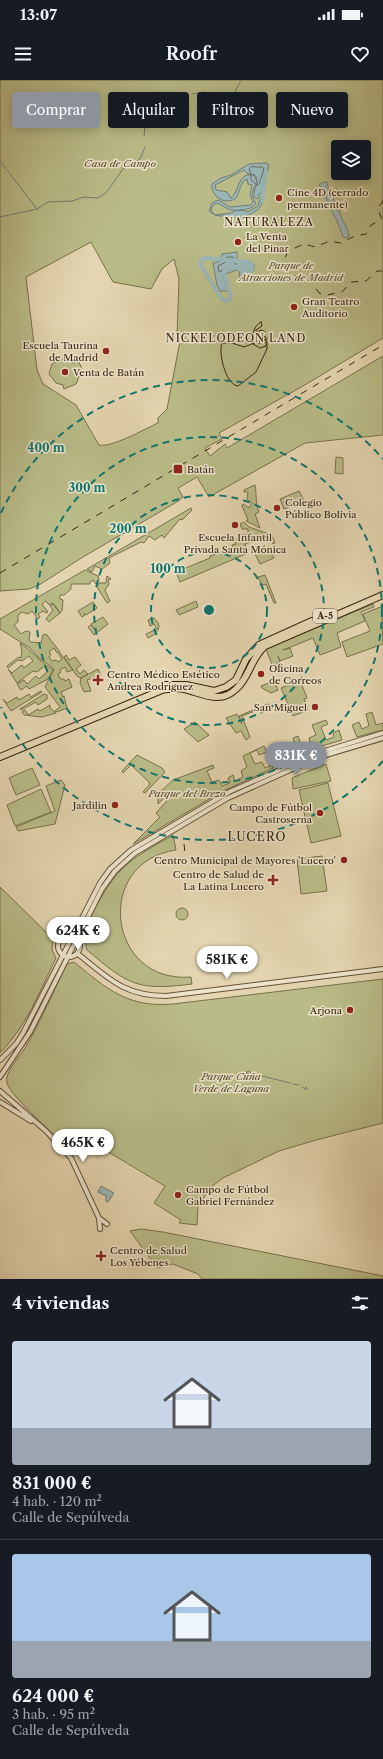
<!DOCTYPE html>
<html lang="es">
<meta charset="utf-8">
<style>
body{margin:0;font-family:"Libre Caslon Text",serif;background:#20242c;color:#f1f3f6;height:100vh;display:flex;flex-direction:column;font-size:15px;white-space:nowrap}
*{box-sizing:border-box;margin:0}
p{font-size:13px;color:#9ea1a6}
.icon{flex:none;width:22px;height:22px;fill:none;stroke:currentColor;stroke-width:2;stroke-linecap:round;stroke-linejoin:round}
.map{position:relative;height:1199px;overflow:hidden}
.side{display:flex;flex-direction:column;background:#171b24;flex:1}
.side>*{flex:none}
.guide{position:absolute;left:12px;top:12px;width:359px;height:36px;display:flex;gap:8px}
.fabs{position:absolute;left:331px;top:60px;display:grid;gap:8px}
.fabs a{display:grid;place-items:center;width:40px;height:40px;border-radius:4px;background:#171b24;box-shadow:0 2px 10px #0003;font-size:20px}
.price{position:absolute;translate:-50% -34px;padding:0 9px;border-radius:14px;background:#fff;color:#222;font-size:13px;line-height:26px;filter:drop-shadow(0 1px 2px #0008)}
.price::after{content:'';position:absolute;left:50%;top:24px;width:12px;height:9px;margin-left:-6px;background:inherit;clip-path:polygon(0 0,100% 0,50% 100%)}
.price.on{background:#8c9099;color:#fff}
ul{padding:0;list-style:none}
li{display:grid;align-content:center;gap:8px;height:212px;padding:0 12px}
li+li{border-top:1px solid #363941}
li span{display:grid;place-items:center;height:124px;border-radius:4px;color:#555}
li>.icon{margin-inline-start:auto}
span .icon{width:72px;height:72px;fill:#fffc;stroke-width:1}
li b{font-size:17px}
h2{display:flex;justify-content:space-between;align-items:center;height:48px;padding:0 12px;font-size:17px}
.pill{padding:0 14px;border-radius:4px;background:#171b24;box-shadow:0 2px 10px #0003;font-size:14px;line-height:36px}
.pill.on{background:#8c9099;color:#fff}
.status{display:flex;justify-content:space-between;align-items:center;height:28px;padding:0 20px;background:#171b24;direction:ltr}
.status svg{height:11px;fill:currentColor}
header{display:flex;justify-content:space-between;align-items:center;height:52px;padding:0 12px;background:#171b24;font-size:18px;font-weight:600}
.map>svg:first-child{display:block}
.green{fill:#b9bc88;stroke:#78704c;fill-rule:evenodd}
.water{fill:#9ab6b7;stroke:#727c75}
.lines{fill:none;stroke-linecap:round;stroke-linejoin:round}
.shore{stroke:#686d64;stroke-width:1}
.stream{stroke:#727c75;stroke-width:1}
.canal{stroke:#9ab6b7;stroke-width:4}
.tertiary-casing{stroke:#625039;stroke-width:6}
.motorway-casing{stroke:#362411;stroke-width:8}
.tertiary{stroke:#ede4cc;stroke-width:4}
.motorway{stroke:#e4d5b0;stroke-width:6}
.tram{stroke:#362411;stroke-width:1}
.rail{stroke:#362411;stroke-width:1;stroke-dasharray:7 7;stroke-linecap:butt}
.ring{fill:none;stroke:#0f766e;stroke-width:2;stroke-dasharray:7 5}
.poi-dot{fill:#8f2418;stroke:#ede4cc;stroke-width:1.5}
.labels{text-anchor:middle;stroke-width:3;stroke-linejoin:round;paint-order:stroke}
.shield{fill:#ede4cc;stroke:#6d5e49;stroke-width:1}
.shield-label{font-size:9px;font-weight:bold;fill:#362411}
.park-label{font-size:10px;font-style:italic;fill:#574a2f;stroke:#ede4cc}
.poi-label{font-size:10px;fill:#362411;stroke:#ede4cc;text-anchor:start}
.neighbourhood-label{font-size:11px;letter-spacing:1px;fill:#362411;stroke:#ede4cc}
.quarter-label{font-size:12px;letter-spacing:1px;fill:#362411;stroke:#ede4cc}
.centre{fill:#0f766e;stroke:#ede4cc;stroke-width:2}
.ring-label{font-size:12px;text-anchor:middle;font-weight:bold;fill:#0f766e;stroke:#ede4cc;stroke-width:3;stroke-linejoin:round;paint-order:stroke}
</style>
<div class="status"><b>13:07</b><svg viewBox="0 0 49 12"><path d="M0 12V9h3v3zM5 12V6h3v6zM10 12V3h3v9zM15 12V0h3v12zM26 1h20v11H26zM47 4h2v5h-2z"/></svg></div>
<header><svg class="icon" aria-label="menu" viewBox="0 0 24 24"><path d="M4 6h16M4 12h16M4 18h16"/></svg>Roofr<svg class="icon" aria-label="heart" viewBox="0 0 24 24"><path d="M12 20l-8-8c-3-5 5-10 8-4 3-6 11-1 8 4z"/></svg></header>
<div class="map">
<svg width="383" height="1199" viewBox="0 0 383 1199">
<rect width="100%" height="100%" fill="#e4d5b0"/>
<filter id="stains"><feTurbulence type="fractalNoise" baseFrequency=".005" numOctaves="4"/><feColorMatrix values="0 0 0 0 .2 0 0 0 0 .09 0 0 0 0 .02 0 0 0 .5 -.17"/></filter>
<radialGradient id="worn" r=".72"><stop offset=".6" stop-color="#630" stop-opacity="0"/><stop offset="1" stop-color="#630" stop-opacity=".3"/></radialGradient>
<path class="green" d="M0 0H383V258L303 306 219 353 222 359 205 368 210 376 225 364 227 368 383 276V355L305 363 209 417 197 397 178 408 183 417 180 419V420L83 477 39 505 29 509 0 511ZM338 67H364V93H338ZM91 162 113 202 151 209 162 189 174 179 179 199 177 255 180 261 167 329 158 338V343C145 349 111 368 99 365L76 325 43 304 37 290 26 197Z
M61 279 69 280 73 283 78 280 82 289 76 304 64 309 63 305 56 303 49 294 52 284Z
M336 377 343 378V394L335 393Z
M255 405C257 415 255 423 259 432L255 434 260 448 246 441 248 440 242 426 243 424 249 428 252 423 247 419 248 412H244V410Z
M299 411 304 421 284 429 280 419Z
M191 428 192 430 182 440 180 439 164 458 162 455 155 460 149 456 144 463 141 462 109 478 110 483 102 489 95 486 92 492 87 489Z
M244 442 249 447 269 454H271L275 463 273 464 269 455 245 464 248 473 180 502 176 492 210 478V476L233 468 232 465 236 464 234 461 235 459 237 460 241 454 248 455V449H242L240 444Z
M269 468 274 478 260 484 255 474Z
M85 490 98 496 99 500 96 504 93 500 90 502V504H71V509L64 515H60V519L63 520 62 531 60 533 53 523 49 525 46 521 42 524 48 532 46 533 43 531 38 534 40 537 38 539 32 531 28 534 22 532 18 535V542L14 545 21 554 26 551 30 552 29 560 31 562 41 563 43 555 46 554 60 572 57 573 54 568 49 572 51 574 49 577 52 581 56 580 58 582 62 579 59 575 60 573 73 590 67 592 65 587 60 590 61 592 58 594 60 599H64L65 601 69 599 72 607 61 612 63 617 64 616 67 628 57 632 55 631 60 627 45 607 54 589 38 577 30 568 0 549V539Z
M265 495 276 523H274L266 504 262 505 258 497Z
M107 496 111 499 108 500 109 504 105 510 110 521 107 523 97 507 99 503H106Z
M196 521 198 527 179 535 176 530Z
M93 522 97 528 86 535 84 533 85 535 82 537 78 531Z
M53 524 60 533 49 542 46 539 53 530 50 526Z
M373 524 374 527 361 532 365 541 337 553 341 567 320 575 313 558 283 570 290 568 293 576 280 581 278 576 280 581 273 587 266 569Z
M383 526V535L382 536 383 564 347 577 342 562 370 551 363 534Z
M103 537 108 544 94 555 88 547 91 545 96 551 91 544Z
M154 538C163 546 159 553 148 558L146 554 157 549 154 544 150 546 148 540Z
M20 563C30 569 36 578 46 585L37 592 33 591 17 603 8 589 12 593 22 585 24 588 33 581 29 576 22 581 18 580 8 588 7 586 19 577 21 578 22 571Z
M66 575 69 580 75 577 81 585 76 589 80 594 84 590 88 594 81 598 77 596 64 577Z
M47 586 53 590 48 599 29 609 27 606 21 610 17 604 24 600 27 604 36 596 39 599 48 591 45 587Z
M98 589 101 595 87 600 91 611 84 612 80 603 81 598Z
M306 598 307 601 301 603 307 618 304 619 308 630 293 636 281 608Z
M274 601 278 610 271 613 262 608 261 606Z
M41 611 42 612 11 631 3 619 7 623 17 617 19 620 29 614 31 617Z
M44 614 47 615V619L38 625 36 622 21 630 20 629Z
M267 624 270 625 242 636 250 657 246 660 241 651 236 653 226 638 237 634 242 644 239 636Z
M50 625V628L56 633 42 637 24 635 22 632 25 630 28 635 38 629 40 631Z
M372 632 376 645 383 643V650L357 657 352 645 359 642 362 649 369 646 366 634Z
M326 640 328 644 321 647 326 660 334 657 333 653 339 650 342 660 315 668 284 683 279 669 286 668 289 674 297 671 293 658 298 656 303 670 311 667 309 658 316 655 312 645Z
M195 642 209 655 198 662 184 649Z
M264 666 267 672 259 675 257 670 250 673 255 684 262 682 265 688 272 685 273 688 223 711 133 764 160 737 156 733 167 721 164 718 158 724V714L173 700 213 685 214 688 207 691 212 702 219 700 222 706 230 703 228 698 233 695 235 701 243 697 241 691 247 687 243 676Z
M137 675 162 688 165 692 145 713 143 712 150 704 149 702 131 685 123 693 122 691Z
M326 684 331 701 293 709 292 698Z
M32 688 40 705 16 715 9 698Z
M61 700 65 705 55 744 18 751 16 747 55 731 46 706Z
M328 703 341 756 311 763 299 710Z
M41 709 51 732 15 746 7 725Z
M173 755 176 770C93 782 107 904 191 897L192 904C137 911 128 905 86 869V862L82 855C94 831 105 805 124 787 138 774 156 765 173 755Z
M322 776 327 811 301 814 297 779Z
M0 807 53 859 52 870 56 878C40 911 26 947 0 973Z
M176 834a6 6 0 1 1 12 0a6 6 0 1 1-12 0Z
M74 882C107 909 128 928 173 924L383 899V1043L316 1060 279 1071 223 1098 211 1107 198 1126 197 1145 179 1143 181 1140 154 1123 165 1106 85 1058 72 1071C59 1059 10 1016 7 1003 4 992 20 977 25 968 41 941 53 912 67 884Z
M141 1149 163 1152 383 1196V1199H202L198 1194 173 1184 157 1188 130 1151Z"/>
<path class="water" d="M266 83 269 85 266 97 264 96 262 113 259 114 258 119 254 117C253 108 261 103 255 95L248 94 244 90 215 105 216 110 227 112 231 118C240 111 237 92 254 95L257 102 254 108 252 115 256 124C252 130 235 132 228 129 224 127 221 124 216 123L211 128 212 132 215 135 232 133 234 131 242 130 248 132 258 126 261 116H263C263 132 252 132 240 139 236 139 234 137 231 137 222 135 217 138 209 131L212 123 218 120 230 127 251 125 253 122 250 115 252 105 248 104 247 99C236 104 243 121 227 121 223 121 219 119 216 116 213 112 211 108 212 104L221 98 231 95 249 84Z
M327 102 329 113H332L336 129 340 132C341 140 348 147 349 156L346 158 343 157 337 141 327 121 325 113 319 105 321 103Z
M237 172V180L250 181 254 184V190L250 193 244 194 240 198 239 190H237L223 195 228 211H220L217 205 213 183 221 181 222 174Z
M101 1106 114 1113 108 1122 106 1121V1116L98 1112Z"/>
<g class="lines">
<path class="shore" d="M259 87H262L264 89 259 104 257 105 251 100V94L249 89 251 87Z
M227 177H233L236 185 219 192 218 186 224 183Z"/>
<path class="stream" d="M192 14 204 12 226 18 231 17 234 14 241 0
M144 56 145 47 151 35 168 29 173 23 185 16
M0 81 37 129
M0 137 37 129 48 122 72 121 84 117 98 118 106 113 123 89 140 79 145 67
M248 993 249 994H246L248 991 254 994
M258 995 290 1003
M293 1004 299 1005
M302 1007 305 1009H307L306 1007 305 1008"/>
<path class="canal" d="M262 121 266 92
M205 178 248 182 252 184V190L248 193C239 192 236 181 225 189L224 193 231 216 229 220 225 221 222 219 201 186V180Z"/>
<defs>
<path id="tertiary" d="M58 866a11 11 0 1 1 22 0a11 11 0 1 1-22 0Z
M78 874C108 898 124 916 166 916L383 889
M0 980 16 964 23 953 100 803 110 789 131 770 229 712 318 673 383 653
M0 997 30 952 102 809 115 791 135 773 228 718 319 677 383 658
M0 1011 46 1051 71 1078 99 1138 100 1149
M0 1022 31 1041
M99 1138 107 1144"/>
<path id="motorway" d="M164 605H186L214 611 226 607 236 600 246 579 259 565 312 541
M0 677 162 610C169 609 177 607 184 609 202 613 220 625 236 609 250 597 250 579 265 566L383 515"/>
</defs>
<use href="#tertiary" class="tertiary-casing"/>
<use href="#motorway" class="motorway-casing"/>
<use href="#tertiary" class="tertiary"/>
<use href="#motorway" class="motorway"/>
<path class="tram" d="M261 242 262 246 256 250V252L262 250 265 252 264 254 257 257 256 262 259 264 260 258 263 256 266 257V266L260 268 253 264C253 256 252 247 261 242Z
M266 271 256 292 238 306C226 305 218 273 222 263H232L244 267 265 259 267 262V268"/>
<path class="rail" d="M383 120 378 129 381 137V140L371 145 366 154 355 156 340 163 330 161 315 167 304 164 288 171 285 178 297 198 310 199 319 213 327 215 342 212 351 202 366 201 377 191H383
M266 271 267 268
M0 493 383 265
M184 764 186 782"/>
</g>
<g class="ring">
<circle cx="209" cy="530" r="58"/>
<circle cx="209" cy="530" r="115"/>
<circle cx="209" cy="530" r="173"/>
<path d="M383 681A230 230 0 0 1 1 627M1 433A230 230 0 0 1 383 379"/>
</g>
<g class="poi-dot">
<circle cx="279" cy="118" r="4"/>
<circle cx="238" cy="162" r="4"/>
<circle cx="294" cy="227" r="4"/>
<circle cx="106" cy="271" r="4"/>
<circle cx="65" cy="292" r="4"/>
<rect x="173" y="384" width="10" height="10" rx="2"/>
<circle cx="277" cy="428" r="4"/>
<circle cx="235" cy="445" r="4"/>
<circle cx="261" cy="594" r="4"/>
<path d="M96 594h4v4h4v4h-4v4h-4v-4h-4v-4h4z"/>
<circle cx="315" cy="627" r="4"/>
<circle cx="115" cy="725" r="4"/>
<circle cx="320" cy="733" r="4"/>
<circle cx="344" cy="780" r="4"/>
<path d="M271 794h4v4h4v4h-4v4h-4v-4h-4v-4h4z"/>
<circle cx="350" cy="930" r="4"/>
<circle cx="178" cy="1115" r="4"/>
<path d="M99 1170h4v4h4v4h-4v4h-4v-4h-4v-4h4z"/>
</g>
<g class="labels">
<rect class="shield" x="313" y="529" width="24" height="14" rx="3"/>
<g class="shield-label">
<text x="325" y="539">A-5</text>
</g>
<g class="park-label">
<text x="120" y="87">Casa de Campo</text>
<text x="291" y="189">Parque de<tspan x="291" dy="12">Atracciones de Madrid</tspan></text>
<text x="187" y="717">Parque del Brezo</text>
<text x="231" y="1000">Parque Cuña<tspan x="231" dy="12">Verde de Laguna</tspan></text>
</g>
<g class="poi-label">
<text x="287" y="116">Cine 4D (cerrado<tspan x="287" dy="12">permanente)</tspan></text>
<text x="246" y="160">La Venta<tspan x="246" dy="12">del Pinar</tspan></text>
<text x="302" y="225">Gran Teatro<tspan x="302" dy="12">Auditorio</tspan></text>
<text x="98" y="269" text-anchor="end">Escuela Taurina<tspan x="98" dy="12">de Madrid</tspan></text>
<text x="73" y="296">Venta de Batán</text>
<text x="187" y="393">Batán</text>
<text x="285" y="426">Colegio<tspan x="285" dy="12">Público Bolivia</tspan></text>
<text x="235" y="461" text-anchor="middle">Escuela Infantil<tspan x="235" dy="12">Privada Santa Mónica</tspan></text>
<text x="269" y="592">Oficina<tspan x="269" dy="12">de Correos</tspan></text>
<text x="107" y="598">Centro Médico Estético<tspan x="107" dy="12">Andrea Rodríguez</tspan></text>
<text x="307" y="631" text-anchor="end">San Miguel</text>
<text x="107" y="729" text-anchor="end">Jardilin</text>
<text x="312" y="731" text-anchor="end">Campo de Fútbol<tspan x="312" dy="12">Castroserna</tspan></text>
<text x="336" y="784" text-anchor="end">Centro Municipal de Mayores 'Lucero'</text>
<text x="264" y="798" text-anchor="end">Centro de Salud de<tspan x="264" dy="12">La Latina Lucero</tspan></text>
<text x="342" y="934" text-anchor="end">Arjona</text>
<text x="186" y="1113">Campo de Fútbol<tspan x="186" dy="12">Gabriel Fernández</tspan></text>
<text x="110" y="1174">Centro de Salud<tspan x="110" dy="12">Los Yébenes</tspan></text>
</g>
<g class="neighbourhood-label">
<text x="269" y="146">NATURALEZA</text>
<text x="236" y="262">NICKELODEON LAND</text>
</g>
<g class="quarter-label">
<text x="257" y="761">LUCERO</text>
</g>
</g>
<circle cx="209" cy="530" r="6" class="centre"/>
<g class="ring-label">
<text x="46" y="372">400 m</text>
<text x="87" y="412">300 m</text>
<text x="128" y="453">200 m</text>
<text x="168" y="493">100 m</text>
</g>
<rect width="100%" height="100%" filter="url(#stains)"/>
<rect width="100%" height="100%" fill="url(#worn)"/>
</svg>
<div class="fabs">
<a><svg class="icon" aria-label="layers" viewBox="0 0 24 24"><path d="M12 4l9 5-9 5-9-5zM3 14l9 5 9-5"/></svg></a>
</div>
<b class="price on" style="left:296px;top:696px">831K €</b>
<b class="price" style="left:78px;top:871px">624K €</b>
<b class="price" style="left:227px;top:900px">581K €</b>
<b class="price" style="left:83px;top:1083px">465K €</b>
<div class="guide">
<a class="pill on">Comprar</a>
<a class="pill">Alquilar</a>
<a class="pill">Filtros</a>
<a class="pill">Nuevo</a>
</div>
</div>
<section class="side">
<h2>4 viviendas<svg class="icon" aria-label="filters" viewBox="0 0 24 24"><path d="M4 7h16M4 17h16"/><circle cx="9" cy="7" r="2"/><circle cx="15" cy="17" r="2"/></svg></h2>
<ul>
<li><span style="background:linear-gradient(#c9d6e8 70%,#9aa5b1 0)"><svg class="icon" aria-label="home" viewBox="0 0 24 24"><path d="M3 11l9-7 9 7M6 9v11h12V9"/></svg></span><div><b>831 000 €</b><p>4 hab. · 120 m²</p><p>Calle de Sepúlveda</p></div></li>
<li><span style="background:linear-gradient(#a9c7e8 70%,#9aa5b1 0)"><svg class="icon" aria-label="home" viewBox="0 0 24 24"><path d="M3 11l9-7 9 7M6 9v11h12V9"/></svg></span><div><b>624 000 €</b><p>3 hab. · 95 m²</p><p>Calle de Sepúlveda</p></div></li>
</ul>
</section>
